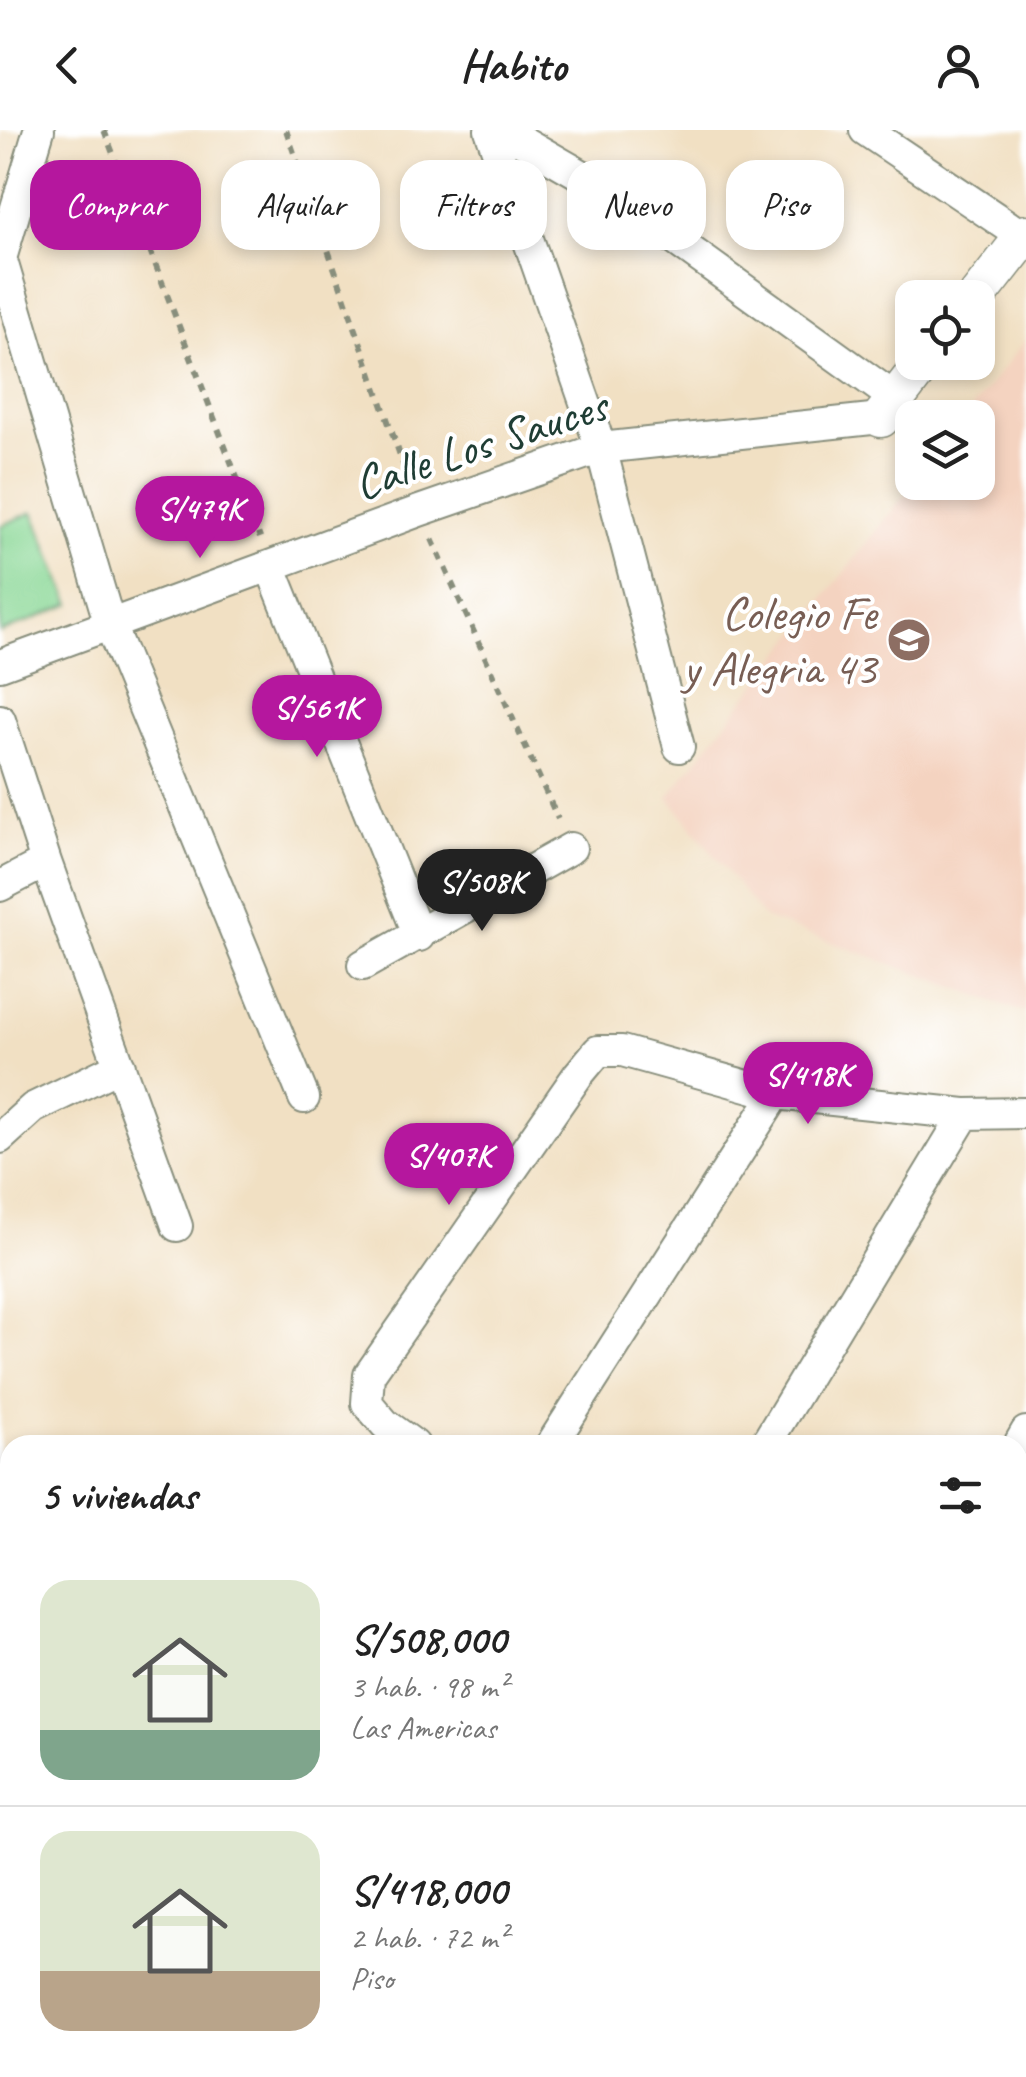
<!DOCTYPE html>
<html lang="es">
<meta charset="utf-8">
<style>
body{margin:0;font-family:Caveat,sans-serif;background:#f2f2f2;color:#222;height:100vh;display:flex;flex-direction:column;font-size:38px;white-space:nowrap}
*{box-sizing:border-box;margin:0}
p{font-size:32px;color:#767676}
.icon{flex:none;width:55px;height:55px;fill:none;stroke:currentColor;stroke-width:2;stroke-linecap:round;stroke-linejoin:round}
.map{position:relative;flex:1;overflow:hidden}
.panel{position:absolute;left:0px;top:1305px;width:1028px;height:642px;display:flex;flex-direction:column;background:#fff;border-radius:30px 30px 0 0;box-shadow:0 5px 15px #0003}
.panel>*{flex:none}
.top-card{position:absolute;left:30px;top:30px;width:968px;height:90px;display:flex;gap:20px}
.fabs{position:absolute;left:895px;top:150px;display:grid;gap:20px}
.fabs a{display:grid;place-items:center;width:100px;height:100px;border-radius:20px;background:#fff;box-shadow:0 5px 15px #0003;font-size:50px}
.price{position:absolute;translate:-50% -85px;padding:0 22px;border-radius:35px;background:#b5179e;color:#fff;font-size:32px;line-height:65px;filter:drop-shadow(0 2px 5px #0008)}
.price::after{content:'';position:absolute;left:50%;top:60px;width:30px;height:22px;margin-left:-15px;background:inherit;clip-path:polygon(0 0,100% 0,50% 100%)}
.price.on{background:#222;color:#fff}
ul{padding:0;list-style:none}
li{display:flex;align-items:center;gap:30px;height:250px;padding:0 40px}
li+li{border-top:2px solid #e0e0e0}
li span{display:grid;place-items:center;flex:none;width:280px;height:200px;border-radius:30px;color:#555}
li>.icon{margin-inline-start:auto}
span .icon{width:120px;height:120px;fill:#fffc;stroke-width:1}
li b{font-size:42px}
h2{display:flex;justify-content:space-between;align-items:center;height:120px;padding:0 40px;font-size:42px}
.chip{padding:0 35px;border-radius:30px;background:#fff;box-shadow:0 5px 15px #0003;font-size:35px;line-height:90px}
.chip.on{background:#b5179e;color:#fff}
header{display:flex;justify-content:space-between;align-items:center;height:130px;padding:0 40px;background:#fff;font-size:45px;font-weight:600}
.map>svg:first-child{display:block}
.built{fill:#f4d3c0}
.pitch{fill:#8bd897;stroke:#558a66;stroke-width:2.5}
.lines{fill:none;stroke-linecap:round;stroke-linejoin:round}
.minor-casing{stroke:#888e7c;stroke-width:34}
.tertiary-casing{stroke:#888e7c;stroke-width:41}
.path{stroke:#888e7c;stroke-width:6;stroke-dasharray:8 8;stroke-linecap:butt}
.minor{stroke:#fff;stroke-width:30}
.tertiary{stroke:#fff;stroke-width:38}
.labels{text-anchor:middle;stroke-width:8;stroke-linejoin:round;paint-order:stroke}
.street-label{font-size:48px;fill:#1f3d34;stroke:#fff}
.education-label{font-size:48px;fill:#785e54;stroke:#fff;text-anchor:end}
</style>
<header><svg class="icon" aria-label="back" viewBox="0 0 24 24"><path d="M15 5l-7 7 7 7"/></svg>Habito<svg class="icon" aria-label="person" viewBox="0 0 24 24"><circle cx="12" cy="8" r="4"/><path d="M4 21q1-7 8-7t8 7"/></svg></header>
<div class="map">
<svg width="1026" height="1947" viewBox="0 0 1026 1947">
<rect width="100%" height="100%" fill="#fff"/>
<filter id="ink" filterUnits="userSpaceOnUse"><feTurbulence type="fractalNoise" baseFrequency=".01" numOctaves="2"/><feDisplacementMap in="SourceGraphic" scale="20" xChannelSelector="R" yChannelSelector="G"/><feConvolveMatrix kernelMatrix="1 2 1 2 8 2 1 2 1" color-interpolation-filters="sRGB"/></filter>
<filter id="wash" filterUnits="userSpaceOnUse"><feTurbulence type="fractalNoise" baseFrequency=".0048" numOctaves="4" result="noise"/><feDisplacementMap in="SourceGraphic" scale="40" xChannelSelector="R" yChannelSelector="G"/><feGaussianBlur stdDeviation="2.25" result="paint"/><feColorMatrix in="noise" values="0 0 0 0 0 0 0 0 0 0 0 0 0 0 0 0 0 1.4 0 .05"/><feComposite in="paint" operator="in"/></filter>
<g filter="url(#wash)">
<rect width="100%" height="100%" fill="#f1e0c3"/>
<path class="built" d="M1026 209V883L764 788 668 667 914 353 978 352V288L965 287Z"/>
<path class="pitch" d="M33 382 71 474 0 503V396Z"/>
</g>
<g filter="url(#ink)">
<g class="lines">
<defs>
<path id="minor" d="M490 0 601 318 679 617
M503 0 602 57 896 269
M865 0 1024 107
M2 131 110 495 304 968
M0 132 39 0
M271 438 419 806
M0 535 419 381 601 318 881 288
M0 590 46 732 177 1096
M0 756 46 732
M363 835 571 718
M0 1008 33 978 120 936
M414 1315 385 1294 367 1273 369 1245 578 945 598 921H622L776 964 965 984 1026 983
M551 1315 776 964
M765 1315 965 984
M1018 1316 1026 1302
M0 1635 10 1644
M1018 1714 1026 1700
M0 1804 10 1788
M419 1938 437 1947
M152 1947 158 1938
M382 1947 388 1938
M613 1947 619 1938
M868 1947 874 1938"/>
<path id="tertiary" d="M976 168 1026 104
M881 288 924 232"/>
</defs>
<use href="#minor" class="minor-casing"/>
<use href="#tertiary" class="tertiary-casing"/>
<path class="path" d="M104 0 260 408
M286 0 409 351
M432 409 558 689"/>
<use href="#minor" class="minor"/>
<use href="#tertiary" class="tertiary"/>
</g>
</g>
<defs>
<symbol id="school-disc" viewBox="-11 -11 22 22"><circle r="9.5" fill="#8d6e63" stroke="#fff"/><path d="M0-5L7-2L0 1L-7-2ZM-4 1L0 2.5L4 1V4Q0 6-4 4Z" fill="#fff"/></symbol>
</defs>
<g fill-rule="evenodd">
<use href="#school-disc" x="884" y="485" width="50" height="50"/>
</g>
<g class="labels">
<g class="street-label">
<text transform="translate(480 313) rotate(-18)" y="17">Calle Los Sauces</text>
</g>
<g class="education-label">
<text x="876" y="499">Colegio Fe<tspan x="876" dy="55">y Alegria 43</tspan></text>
</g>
</g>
</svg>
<div class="fabs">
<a><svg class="icon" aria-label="locate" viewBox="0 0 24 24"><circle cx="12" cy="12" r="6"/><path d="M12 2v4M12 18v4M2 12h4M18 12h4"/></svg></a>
<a><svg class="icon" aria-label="layers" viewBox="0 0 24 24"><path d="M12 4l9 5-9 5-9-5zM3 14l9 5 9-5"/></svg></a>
</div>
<b class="price" style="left:200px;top:431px">S/479K</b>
<b class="price" style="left:317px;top:630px">S/561K</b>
<b class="price on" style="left:482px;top:804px">S/508K</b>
<b class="price" style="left:808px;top:997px">S/418K</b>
<b class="price" style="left:449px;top:1078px">S/407K</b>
<div class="top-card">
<a class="chip on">Comprar</a>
<a class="chip">Alquilar</a>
<a class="chip">Filtros</a>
<a class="chip">Nuevo</a>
<a class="chip">Piso</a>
</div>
<section class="panel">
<h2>5 viviendas<svg class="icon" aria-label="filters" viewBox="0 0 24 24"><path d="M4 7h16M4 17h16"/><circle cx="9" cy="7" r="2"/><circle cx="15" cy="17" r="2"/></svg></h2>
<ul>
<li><span style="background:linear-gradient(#dfe7d0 75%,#7fa58c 0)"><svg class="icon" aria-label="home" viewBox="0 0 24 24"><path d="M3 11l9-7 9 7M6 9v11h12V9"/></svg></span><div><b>S/508,000</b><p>3 hab. · 98 m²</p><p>Las Americas</p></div></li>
<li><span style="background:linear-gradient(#dfe7d0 70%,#b9a48a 0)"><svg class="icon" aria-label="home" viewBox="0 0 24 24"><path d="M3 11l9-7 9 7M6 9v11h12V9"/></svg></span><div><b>S/418,000</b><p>2 hab. · 72 m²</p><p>Piso</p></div></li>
</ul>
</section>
</div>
